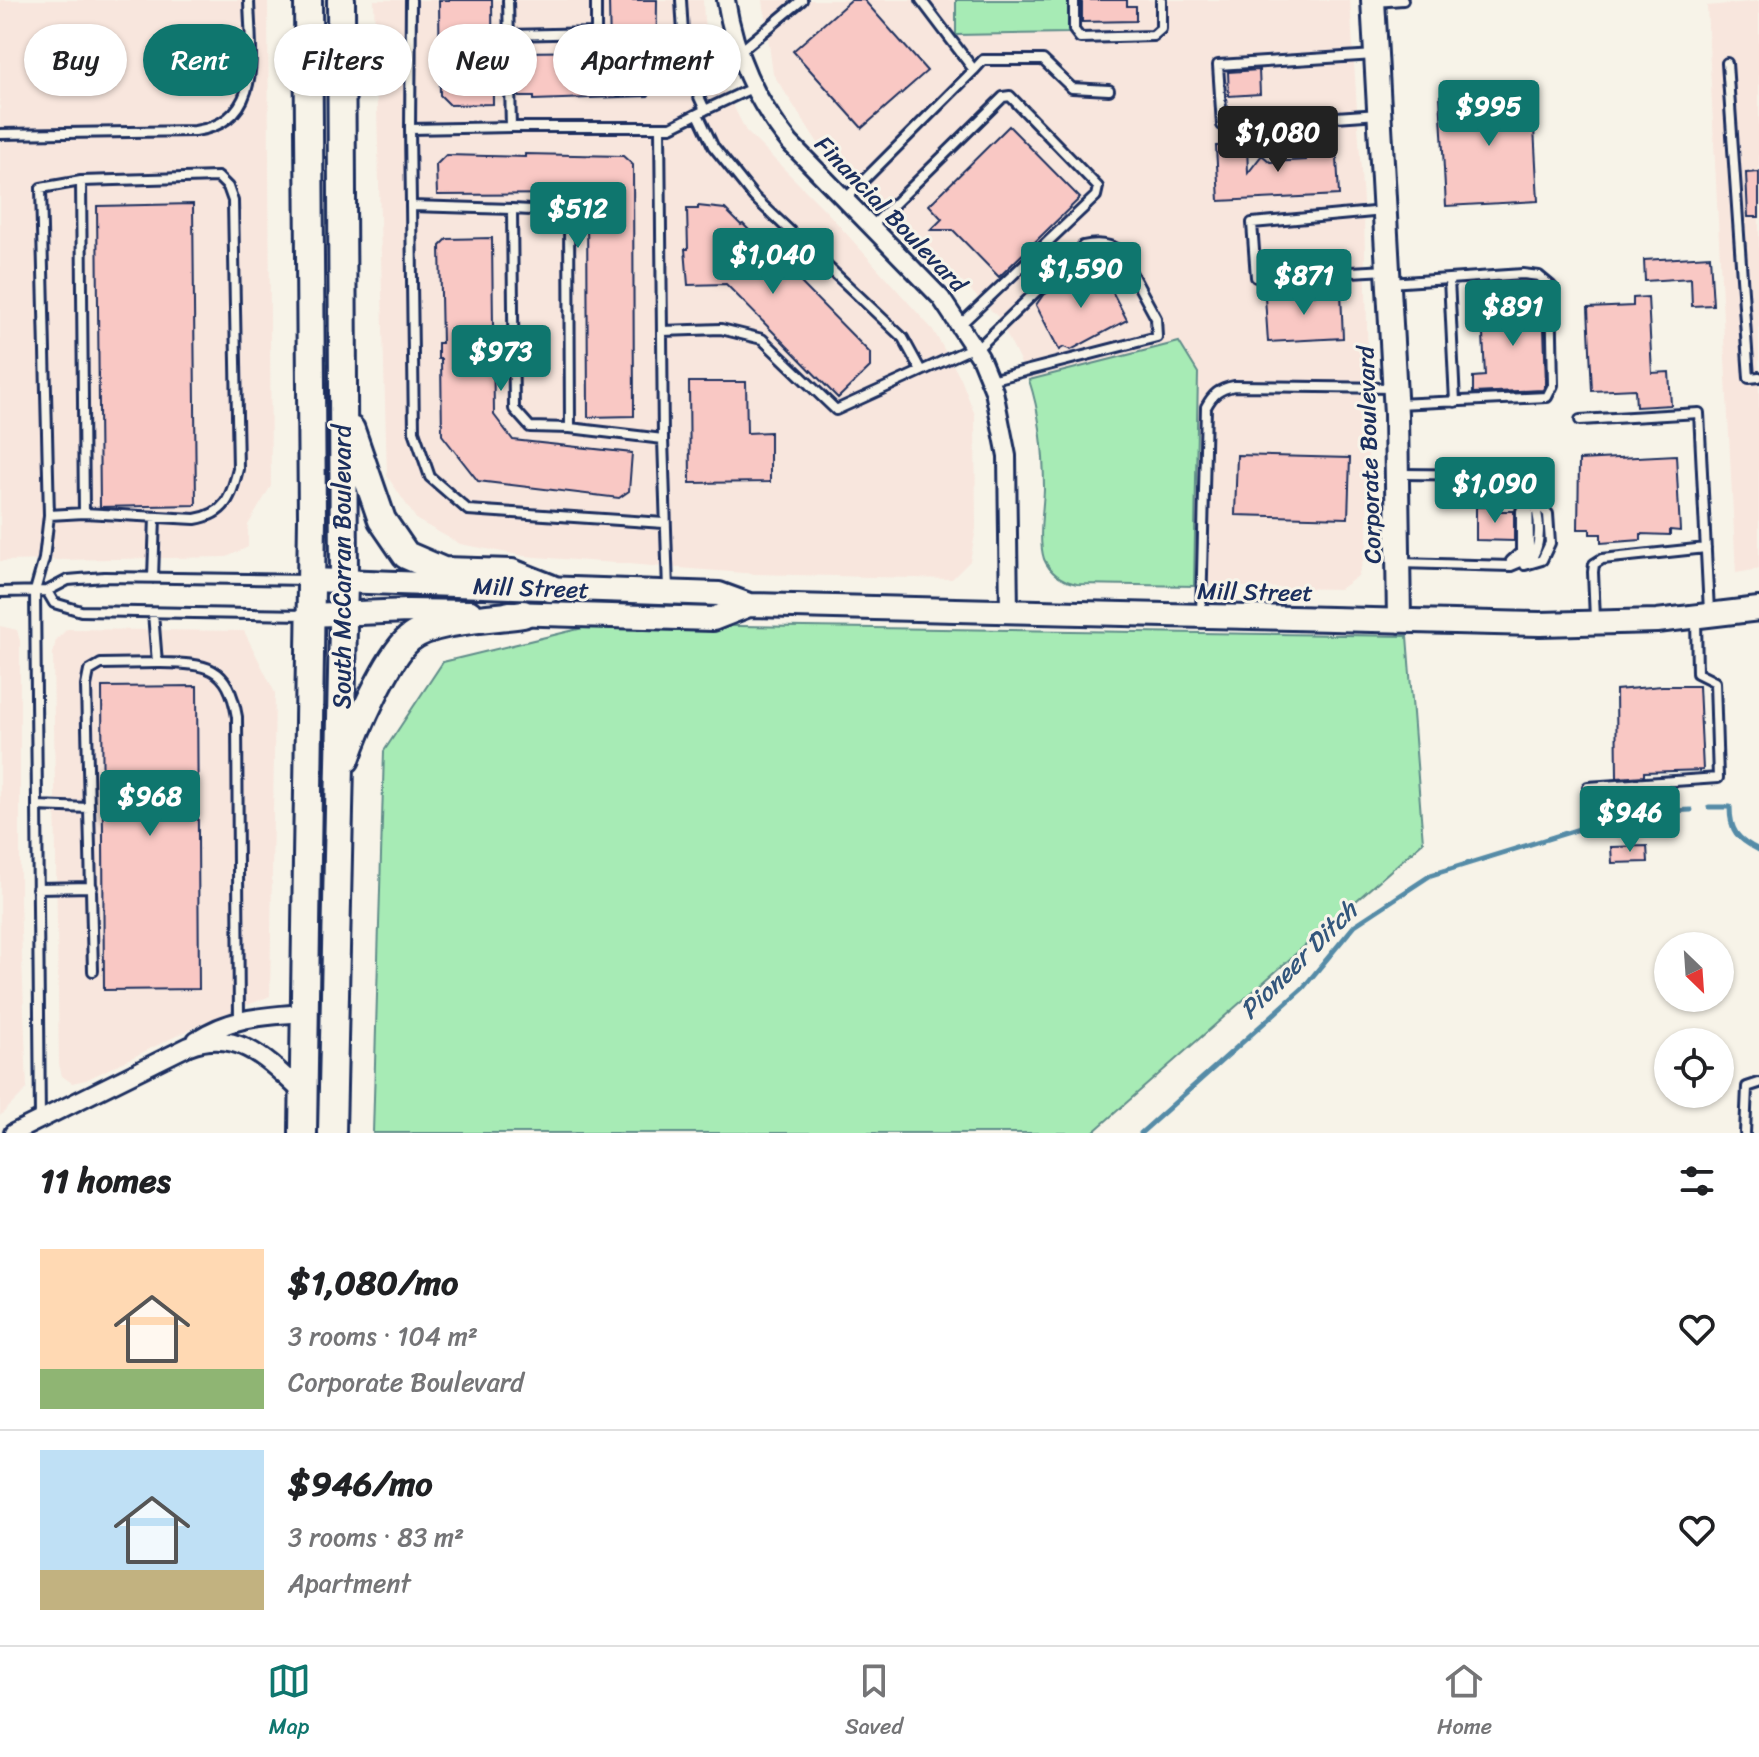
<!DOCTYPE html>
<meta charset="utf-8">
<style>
body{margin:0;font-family:Sriracha,sans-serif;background:#f2f2f2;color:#202124;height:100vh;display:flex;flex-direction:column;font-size:30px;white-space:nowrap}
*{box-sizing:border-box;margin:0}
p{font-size:26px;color:#757577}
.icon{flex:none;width:44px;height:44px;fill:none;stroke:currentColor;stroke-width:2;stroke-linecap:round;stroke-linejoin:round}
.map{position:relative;height:1133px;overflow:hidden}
.details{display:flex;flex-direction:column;background:#fff;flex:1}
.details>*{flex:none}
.top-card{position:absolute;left:24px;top:24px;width:800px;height:72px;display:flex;gap:16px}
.needle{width:52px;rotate:155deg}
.fabs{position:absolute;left:1654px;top:932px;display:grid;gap:16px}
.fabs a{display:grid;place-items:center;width:80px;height:80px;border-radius:50%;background:#fff;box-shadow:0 2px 6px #0004;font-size:40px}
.price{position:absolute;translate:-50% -68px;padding:0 18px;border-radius:8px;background:#0f766e;color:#fff;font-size:26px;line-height:52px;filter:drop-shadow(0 2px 4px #0008)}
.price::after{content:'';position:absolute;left:50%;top:48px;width:24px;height:18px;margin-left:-12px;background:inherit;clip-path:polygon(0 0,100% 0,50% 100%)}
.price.on{background:#222;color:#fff}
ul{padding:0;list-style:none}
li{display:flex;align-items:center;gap:24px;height:200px;padding:0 40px}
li+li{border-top:2px solid #e0e0e0}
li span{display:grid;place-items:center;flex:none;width:224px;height:160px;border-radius:0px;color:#555}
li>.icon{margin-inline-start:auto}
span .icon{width:96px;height:96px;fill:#fffc;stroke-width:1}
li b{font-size:34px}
h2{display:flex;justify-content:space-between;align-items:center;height:96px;padding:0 40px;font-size:34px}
.tag{padding:0 28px;border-radius:36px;background:#fff;box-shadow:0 2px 6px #0004;font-size:28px;line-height:72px}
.tag.on{background:#0f766e;color:#fff}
.tabs{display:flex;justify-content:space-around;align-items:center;height:112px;border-top:2px solid #e0e0e0;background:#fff;font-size:22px;color:#757577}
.tabs a{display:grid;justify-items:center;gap:4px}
.tabs .on{color:#0f766e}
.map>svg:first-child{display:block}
.built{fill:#f8e6dd}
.green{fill:#a7ebb5;stroke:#618d8a;stroke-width:2}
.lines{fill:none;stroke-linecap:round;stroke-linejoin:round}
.stream{stroke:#548ba7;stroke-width:5}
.building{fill:#f9c8c4;stroke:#1b2f5e;stroke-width:2}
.lane-casing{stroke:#1b2f5e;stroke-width:14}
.street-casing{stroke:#1b2f5e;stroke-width:22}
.secondary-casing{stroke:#1b2f5e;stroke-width:28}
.primary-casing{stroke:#1b2f5e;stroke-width:32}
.lane{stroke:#f7f3e8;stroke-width:8}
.street{stroke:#f7f3e8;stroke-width:16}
.secondary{stroke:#f7f3e8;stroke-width:22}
.primary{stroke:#f7f3e8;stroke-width:26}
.labels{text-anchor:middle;stroke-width:6;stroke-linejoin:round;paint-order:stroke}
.street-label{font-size:24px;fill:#1b2f5e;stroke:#f7f3e8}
.water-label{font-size:26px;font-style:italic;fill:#33567c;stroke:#f7f3e8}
</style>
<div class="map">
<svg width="1759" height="1133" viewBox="0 0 1759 1133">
<rect width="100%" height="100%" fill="#f7f3e8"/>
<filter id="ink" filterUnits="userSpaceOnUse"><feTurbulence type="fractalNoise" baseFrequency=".0125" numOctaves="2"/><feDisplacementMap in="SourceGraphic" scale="16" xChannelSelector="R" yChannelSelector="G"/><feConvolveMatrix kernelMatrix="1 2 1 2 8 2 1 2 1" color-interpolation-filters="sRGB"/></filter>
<g filter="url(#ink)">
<path class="built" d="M0 0H268L271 486 248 525V547L227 557 0 561Z
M374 0H703L704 21 717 74 746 131 826 211 933 330 961 379 975 415 976 529 970 561 952 579 756 574 524 556 460 544 417 520 387 476Z
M763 0H1350L1364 218 1369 396 1367 550 1358 576 1340 589 1194 586 1198 373 1179 342 1029 380 998 317 818 143 773 74Z
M1759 1V569L1736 573 1707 6Z
M0 626 17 630 20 641V903L27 1089 0 1116Z
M67 629 244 631 275 693 270 996 201 1024 86 1080 72 1083 62 1076 59 1064 53 653 56 640Z"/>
<path class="green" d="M956 0H1069V33L956 35Z
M1179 342 1198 373 1194 586 1077 584C1062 581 1050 573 1044 559 1038 540 1043 510 1044 490 1044 452 1041 416 1029 380Z
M599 624 1407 636 1423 842 1092 1133H373L384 751 443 662Z"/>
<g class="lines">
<path class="stream" d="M1709 807H1730C1730 831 1737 839 1759 850
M1141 1133 1303 988 1355 925 1431 875 1602 822 1647 812 1691 810"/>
</g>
<path class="building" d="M439 0H492L493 104 450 105 440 95Z
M609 0H657L656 88 648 96 534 100V97H519L518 52 610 51Z
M851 0H864L927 71 862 128 793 51Z
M1082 0H1127V6H1136V21L1082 22Z
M1259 70 1260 94 1229 96 1228 72Z
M1532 91 1538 201 1446 206 1440 96Z
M1009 126 1080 198 999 277 953 230H931L942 219 929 205Z
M1336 140 1339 195 1219 201 1216 146 1247 145 1248 173 1262 155 1270 162 1306 160 1305 142Z
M525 154 623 156 633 165 634 416 588 417 587 194 437 195 436 165 446 155 525 157Z
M1759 172V217H1748L1746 173Z
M193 204 196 505 100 507 97 206Z
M698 206 725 209 741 225 743 224 870 353V367L838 398 726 284 688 285 685 249H688L687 209H698Z
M492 238 494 415 513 440 632 453 629 491 619 498 478 481 442 435 441 359H438V343H442L440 246 447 239Z
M1710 256 1713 305 1692 306 1691 278 1645 281 1644 260Z
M1099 266 1127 320 1071 350 1064 347 1059 350 1036 305 1043 295Z
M1326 291 1341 293 1343 338 1268 342 1265 297 1326 294Z
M1648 297 1652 373 1669 372 1671 405 1636 407 1635 389 1592 391 1588 308 1633 306V298Z
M1543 301 1546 383 1543 390 1473 393V377L1485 376 1482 313 1490 312V303Z
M689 382H746L747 433 770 432V482L690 483Z
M1237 455 1350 458 1348 518 1235 515Z
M1676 455 1680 531 1670 530V535L1641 534V540L1601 543V534H1590V529H1578L1579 460Z
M1476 507H1498V511H1514V541L1476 540Z
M197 686 199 989 104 990 102 687Z
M1662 686H1699L1703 770 1644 772V776L1617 778 1616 690Z
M1647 846 1648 862 1612 863 1611 847Z"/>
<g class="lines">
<defs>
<path id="lane" d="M411 0 410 129 511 127
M508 0 511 127H671L705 110
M681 0 685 66 705 110 752 88
M1074 0V30L1080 38 1153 36 1161 29V0
M1374 2 1403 0
M508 35 596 33V0
M738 53 802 0
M1375 55 1218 65 1222 125 1379 114
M1727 63 1749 378 1759 377
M974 70 983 60H1043L1072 88 1109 90
M698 114 713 146 754 197 903 338 921 371
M410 129 414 431 430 477 468 510 664 523
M0 134 195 131C265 121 250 52 249 0
M81 181 84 513
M845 199 974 70 921 0
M411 206 512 209
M1384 211 1252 223 1256 277 1388 270
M871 227 1003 97 1010 96 1098 187 1096 196 961 324
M1449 279 1455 402
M1389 283 1523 274 1539 276 1551 286 1553 385 1547 397 1397 404
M662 331 721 329 762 339 836 410 974 347
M976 350 1083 246C1096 243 1107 243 1119 250L1156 318 1157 337 990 380
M1580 420 1699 413 1709 611
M570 428 530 427 514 409 512 209 569 212 570 428 663 439 660 127
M663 439 668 590
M1400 474 1503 475 1518 481 1548 514 1550 543 1542 560 1525 565
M1511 561 1521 552V511L1527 496
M1400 563 1511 566 1523 561 1529 547 1528 492
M1527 563C1543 550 1541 516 1532 499
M153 578 155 517
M47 591 54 603 81 611 306 615
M0 592 47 591 68 580 104 577 308 580
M1201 616 1206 407C1213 394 1219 389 1234 386L1394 388
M1595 619 1593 572 1594 564 1602 559 1706 548
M157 663C205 664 228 663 237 717L239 1019
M1588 787 1718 778 1715 682 1697 673 1696 619
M37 806 89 808
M37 888 92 887
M93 971 86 686 89 671 101 664 157 663 153 613
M40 1119 35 591 44 559 49 515 41 188 81 181 218 177 228 187 233 201 238 469C231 497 226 514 195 519L84 513 49 515
M1745 1133 1747 1087 1759 1083"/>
<path id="street" d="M726 0C735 55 755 100 790 143L941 298 980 357 994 391 1007 456 1009 612
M196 1040C230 1017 265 1016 305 1013
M13 1133 189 1046C240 1027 270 1063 305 1095"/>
<path id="secondary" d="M1373 0 1396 414 1399 621
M311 580 719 594 749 605 1540 624 1657 621 1759 609
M509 613 713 619 749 605
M309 615 408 611 470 612"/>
<path id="primary" d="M351 430 382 520 406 555 443 571 512 573 550 588
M346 759C356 730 387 658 409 639 433 619 493 619 523 614
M303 1133 312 517 308 0
M332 1133 344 580 341 0"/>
</defs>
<use href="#lane" class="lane-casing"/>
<use href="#street" class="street-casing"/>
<use href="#secondary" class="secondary-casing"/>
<use href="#primary" class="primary-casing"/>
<use href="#lane" class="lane"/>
<use href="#street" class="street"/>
<use href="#secondary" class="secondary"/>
<use href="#primary" class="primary"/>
</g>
</g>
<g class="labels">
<g class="street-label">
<text transform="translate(891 214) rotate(46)" y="8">Financial Boulevard</text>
<text transform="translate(1369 455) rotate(-92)" y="8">Corporate Boulevard</text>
<text transform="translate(342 567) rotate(-90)" y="8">South McCarran Boulevard</text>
<text transform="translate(531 588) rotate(2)" y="8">Mill Street</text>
<text transform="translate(1255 592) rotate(1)" y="8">Mill Street</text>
</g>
<g class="water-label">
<text transform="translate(1298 960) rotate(-45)" y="9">Pioneer Ditch</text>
</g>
</g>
</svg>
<div class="fabs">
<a><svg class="needle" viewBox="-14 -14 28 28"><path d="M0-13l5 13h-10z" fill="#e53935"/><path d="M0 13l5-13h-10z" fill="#757577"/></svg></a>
<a><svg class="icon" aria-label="locate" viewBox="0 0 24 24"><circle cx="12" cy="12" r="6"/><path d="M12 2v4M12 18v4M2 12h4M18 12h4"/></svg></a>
</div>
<b class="price" style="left:1489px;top:148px">$995</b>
<b class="price on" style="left:1278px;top:174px">$1,080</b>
<b class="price" style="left:578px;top:250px">$512</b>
<b class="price" style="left:773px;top:296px">$1,040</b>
<b class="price" style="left:1081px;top:310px">$1,590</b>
<b class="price" style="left:1304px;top:317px">$871</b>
<b class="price" style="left:1513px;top:348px">$891</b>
<b class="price" style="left:501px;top:393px">$973</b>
<b class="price" style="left:1495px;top:525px">$1,090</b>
<b class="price" style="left:150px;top:838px">$968</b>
<b class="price" style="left:1630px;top:854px">$946</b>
<div class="top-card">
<a class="tag">Buy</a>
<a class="tag on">Rent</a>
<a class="tag">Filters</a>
<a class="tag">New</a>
<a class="tag">Apartment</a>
</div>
</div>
<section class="details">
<h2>11 homes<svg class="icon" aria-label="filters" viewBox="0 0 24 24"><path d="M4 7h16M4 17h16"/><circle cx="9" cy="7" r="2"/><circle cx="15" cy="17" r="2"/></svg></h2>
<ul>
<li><span style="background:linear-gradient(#ffd9b3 75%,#8fb573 0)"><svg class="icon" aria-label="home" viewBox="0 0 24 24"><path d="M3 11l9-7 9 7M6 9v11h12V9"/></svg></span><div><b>$1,080/mo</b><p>3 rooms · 104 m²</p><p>Corporate Boulevard</p></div><svg class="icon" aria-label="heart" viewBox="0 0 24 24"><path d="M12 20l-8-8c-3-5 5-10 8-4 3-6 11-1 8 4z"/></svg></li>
<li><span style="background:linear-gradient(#bfe0f5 75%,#c2b280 0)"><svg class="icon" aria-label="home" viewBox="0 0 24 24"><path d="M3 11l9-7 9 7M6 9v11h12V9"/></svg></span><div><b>$946/mo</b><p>3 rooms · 83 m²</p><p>Apartment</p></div><svg class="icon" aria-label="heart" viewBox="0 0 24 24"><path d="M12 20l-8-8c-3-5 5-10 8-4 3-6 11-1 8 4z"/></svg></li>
</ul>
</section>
<nav class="tabs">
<a class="on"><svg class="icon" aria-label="map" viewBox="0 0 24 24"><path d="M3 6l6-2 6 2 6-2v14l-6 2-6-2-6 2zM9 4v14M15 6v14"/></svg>Map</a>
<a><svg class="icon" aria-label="saved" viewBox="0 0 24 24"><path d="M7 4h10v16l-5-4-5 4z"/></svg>Saved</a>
<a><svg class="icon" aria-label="home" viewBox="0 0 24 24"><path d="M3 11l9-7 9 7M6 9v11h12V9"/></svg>Home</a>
</nav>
